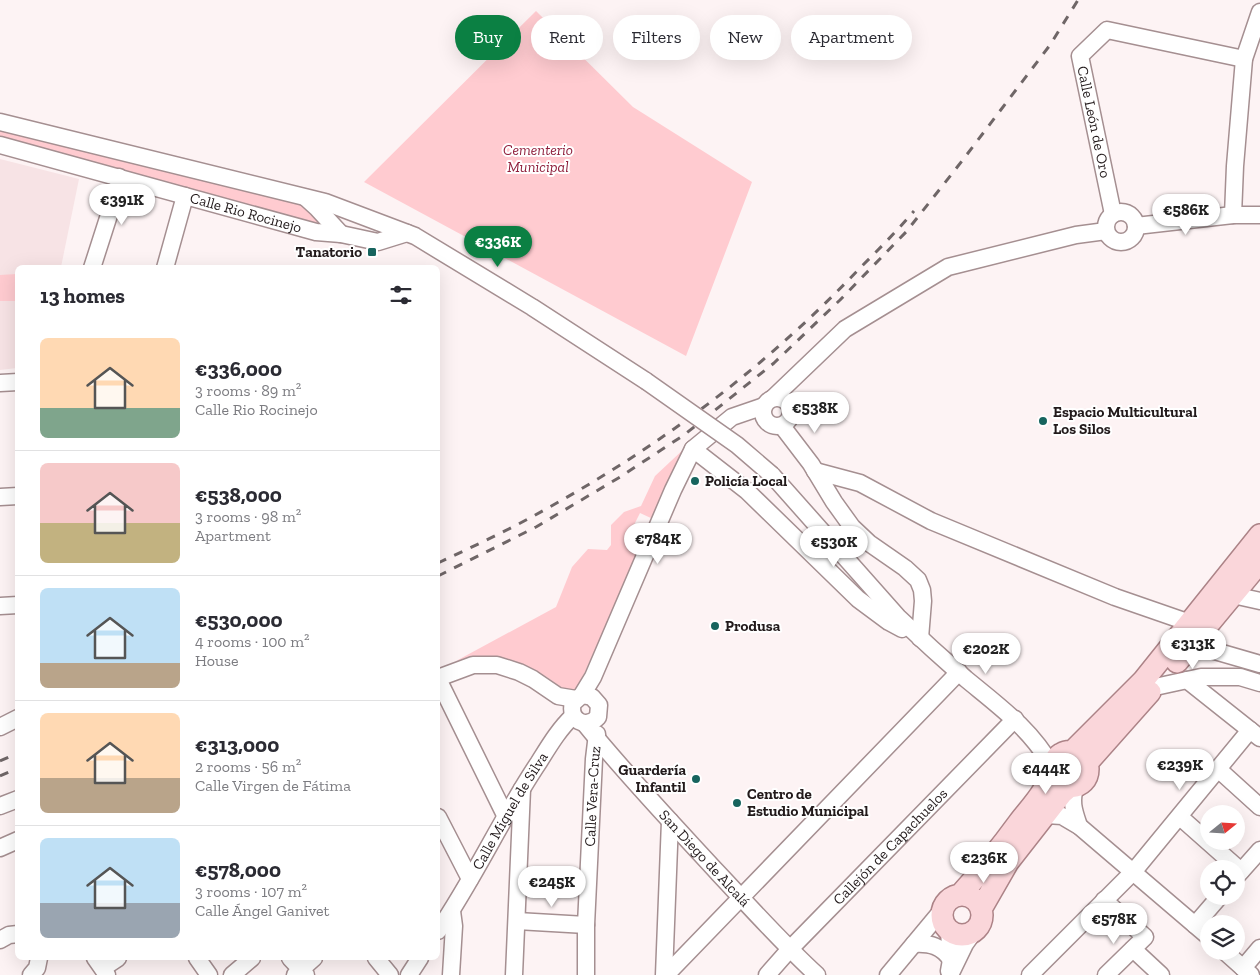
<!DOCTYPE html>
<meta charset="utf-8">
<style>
body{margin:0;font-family:"Zilla Slab",serif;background:#f7f7f7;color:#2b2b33;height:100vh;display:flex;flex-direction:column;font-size:19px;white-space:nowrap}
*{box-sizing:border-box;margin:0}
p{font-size:16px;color:#7c7c81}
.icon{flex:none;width:28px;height:28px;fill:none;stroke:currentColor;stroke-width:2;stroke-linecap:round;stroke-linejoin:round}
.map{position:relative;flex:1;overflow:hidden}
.details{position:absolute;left:15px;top:265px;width:425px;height:695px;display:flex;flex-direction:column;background:#fff;border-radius:8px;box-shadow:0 5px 20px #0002}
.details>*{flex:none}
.guide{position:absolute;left:455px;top:15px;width:475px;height:45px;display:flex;gap:10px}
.needle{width:32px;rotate:72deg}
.controls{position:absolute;left:1200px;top:805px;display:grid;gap:10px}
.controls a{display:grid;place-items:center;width:45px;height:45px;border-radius:50%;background:#fff;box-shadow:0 5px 20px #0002;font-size:25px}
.price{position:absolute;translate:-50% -42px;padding:0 11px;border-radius:18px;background:#fff;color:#222;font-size:16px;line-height:32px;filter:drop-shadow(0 1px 2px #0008)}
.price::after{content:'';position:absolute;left:50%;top:30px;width:15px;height:11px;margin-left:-8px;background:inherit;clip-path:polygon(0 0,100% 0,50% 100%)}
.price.active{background:#0b8043;color:#fff}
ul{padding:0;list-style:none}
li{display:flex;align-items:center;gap:15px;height:125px;padding:0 25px}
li+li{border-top:1px solid #e1e1e2}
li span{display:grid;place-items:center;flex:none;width:140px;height:100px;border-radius:8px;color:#555}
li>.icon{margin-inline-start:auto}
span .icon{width:60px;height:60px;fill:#fffc;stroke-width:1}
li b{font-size:21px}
h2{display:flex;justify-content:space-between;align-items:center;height:60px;padding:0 25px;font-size:21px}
.tag{padding:0 18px;border-radius:22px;background:#fff;box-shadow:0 5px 20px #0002;font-size:18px;line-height:45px}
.tag.active{background:#0b8043;color:#fff}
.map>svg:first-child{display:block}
.built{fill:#f7e3e5}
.green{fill:#ffcbd0}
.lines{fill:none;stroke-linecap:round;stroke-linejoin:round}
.minor-casing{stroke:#a58f91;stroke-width:19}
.major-casing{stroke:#ac8387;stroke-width:24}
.minor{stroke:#fff;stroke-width:16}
.major{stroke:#fad6da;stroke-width:21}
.rail{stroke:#6f6667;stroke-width:3;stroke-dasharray:9 9;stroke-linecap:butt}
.minor-bridge-casing{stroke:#a58f91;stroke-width:19;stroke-linecap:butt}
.minor-bridge{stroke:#fff;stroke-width:16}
.poi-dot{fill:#17645e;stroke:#fff;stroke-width:2}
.labels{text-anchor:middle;stroke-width:4;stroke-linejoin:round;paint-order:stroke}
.street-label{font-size:15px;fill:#221a1b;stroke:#fff}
.park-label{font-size:15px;font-style:italic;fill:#8f1e3b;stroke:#fff}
.poi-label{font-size:15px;font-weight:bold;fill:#221a1b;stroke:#fff;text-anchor:start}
</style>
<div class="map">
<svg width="1260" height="975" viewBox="0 0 1260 975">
<rect width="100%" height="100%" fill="#fdf3f4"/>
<path class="built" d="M0 159 79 179 61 267 18 268 17 368 0 370Z"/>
<path class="green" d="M536 11 633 107 752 182 686 356 364 182Z
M0 127 300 205 316 213 323 226 0 141Z
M17 274V301H0V275Z
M686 447 653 519 640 513 631 531 645 538 575 694C563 690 556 683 545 676 517 660 488 649 456 661L556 607 572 567 588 549 607 550 611 545V525L624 512 641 506 655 476Z"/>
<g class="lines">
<defs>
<g id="minor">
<path d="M0 122 325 202 415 236 532 307 646 381"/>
<path id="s1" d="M0 145 316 232 341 234 378 242 407 233"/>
<path d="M306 198 317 208 341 234"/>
<circle cx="1121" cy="227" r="15"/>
<path d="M1113 214 1080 56 1107 30 1244 59"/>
<path d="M1233 215 1235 166 1244 59 1260 12"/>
<path d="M1136 226 1233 215H1260"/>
<path d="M92 268 118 187 119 177"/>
<path d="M165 268 185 196"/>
<path d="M0 383 18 382"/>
<circle cx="777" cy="412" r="14"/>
<path d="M773 398 845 329 948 267 1076 235 1106 231"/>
<path d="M782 426 811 464 834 502 852 527 869 543 905 568 918 580 922 590 923 601 920 638"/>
<path d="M693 449 747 491 858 599 889 622 902 629"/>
<path d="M815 471 860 483 931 521 1115 597 1190 623"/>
<path d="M772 475 898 617C920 638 943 659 966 679 1000 707 1031 729 1053 768"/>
<path d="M0 497 18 496"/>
<path d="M1233 595 1260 601"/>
<path d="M0 606 18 605"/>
<path d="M1208 649 1260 664"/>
<path d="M438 678 473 665H497L519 672 533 679 558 696 576 699"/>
<path d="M438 679 505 815"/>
<path d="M1187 680 1260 738"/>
<path d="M1155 687 1201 677H1240L1260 683"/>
<path d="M582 695 592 697 599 705 598 717C586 730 568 720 573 703L582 695 593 677 673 490 693 449 732 417 764 406"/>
<path id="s2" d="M585 724C627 776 673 824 719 874 751 908 782 943 817 975"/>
<path d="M0 727 18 718"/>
<path d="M1218 769 1260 807"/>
<path d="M1076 786C1070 801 1074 811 1079 826"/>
<path d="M0 806 18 799"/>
<path d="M1046 815 1062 816 1079 826 1209 937"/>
<path d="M438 817 470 879"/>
<path d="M1180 817 1241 871"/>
<path d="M0 848 18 840"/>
<path d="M1236 877 1260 850"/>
<path d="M1104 900 1145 937 1106 975"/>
<path d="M517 921 586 925"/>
<path d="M1195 925 1220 896"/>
<path id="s3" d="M438 931C475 877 502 817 539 762 549 746 559 729 573 716"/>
<path d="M0 940 9 935 18 934"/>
<path d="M914 944C930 943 942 946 951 960"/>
<path d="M1133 949 1161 975"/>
<path d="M1224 951 1251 975"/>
<path d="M95 958 107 975"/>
<path d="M197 958 209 975"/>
<path d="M290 958 306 975"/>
<path d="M376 958 390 975"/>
<path d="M103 968 118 958"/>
<path d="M1243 968 1260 948"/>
<path d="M949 971 951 960 949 931"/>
<path d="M31 975 37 968 39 958"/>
<path d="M232 975 252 958"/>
<path d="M295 975 314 958"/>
<path d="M409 975 420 958"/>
<path d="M451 975 454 926 452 911"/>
<path d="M514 975 522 789"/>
<path id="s4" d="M586 975V925L594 759 597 734"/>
<path d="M664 975 670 821"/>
<path d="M666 975 959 672"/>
<path id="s5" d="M767 975 789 950 1015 719"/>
<path d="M888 975 943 909"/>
<path d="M950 975 965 944 973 933"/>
<path d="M1030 975 1134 871 1250 730"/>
</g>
<path id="major" d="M1177 662 1260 562
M1072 752 1143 681 1260 535
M1087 763 1150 692
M942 915a20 20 0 1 1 40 0a20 20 0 1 1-40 0Z
M960 895C982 871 1001 847 1020 821 1028 811 1037 801 1043 791 1046 786 1049 779 1052 774 1055 766 1053 759 1061 754 1073 747 1088 756 1088 769 1088 791 1058 793 1053 771
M981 909 1008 862 1062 793 1069 787"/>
</defs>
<use href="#minor" class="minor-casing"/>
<use href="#major" class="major-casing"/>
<use href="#minor" class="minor"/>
<use href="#major" class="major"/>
<path class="rail" d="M438 563C474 546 511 529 546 509 662 445 768 365 859 269 878 250 897 231 914 211
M438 576 536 527 620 477 684 435 774 363 840 300 906 232 962 161 1050 45 1078 0
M0 761 18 753
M0 776 18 768"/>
<defs>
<path id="minor-bridge" d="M646 381 737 445 772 475"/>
</defs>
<use href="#minor-bridge" class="minor-bridge-casing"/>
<use href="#minor-bridge" class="minor-bridge"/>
</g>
<g class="poi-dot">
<rect x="367" y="247" width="10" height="10" rx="2.5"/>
<circle cx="1043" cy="421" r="5"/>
<circle cx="695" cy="481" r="5"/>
<circle cx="715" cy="626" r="5"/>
<circle cx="696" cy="779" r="5"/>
<circle cx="737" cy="803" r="5"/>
</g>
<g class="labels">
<g class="street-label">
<text transform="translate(1094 122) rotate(78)" y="5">Calle León de Oro</text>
<text dy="5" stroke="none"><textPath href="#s1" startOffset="255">Calle Rio Rocinejo</textPath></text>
<text dy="5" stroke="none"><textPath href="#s4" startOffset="179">Calle Vera-Cruz</textPath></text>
<text dy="5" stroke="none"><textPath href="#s3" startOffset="140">Calle Miguel de Silva</textPath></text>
<text dy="5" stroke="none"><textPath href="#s5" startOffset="178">Callejón de Capachuelos</textPath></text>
<text dy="5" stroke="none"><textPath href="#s2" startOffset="180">San Diego de Alcalá</textPath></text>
</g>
<g class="park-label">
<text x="538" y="155">Cementerio<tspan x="538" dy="17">Municipal</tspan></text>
</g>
<g class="poi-label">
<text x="362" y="257" text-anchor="end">Tanatorio</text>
<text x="1053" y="417">Espacio Multicultural<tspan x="1053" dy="17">Los Silos</tspan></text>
<text x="705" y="486">Policía Local</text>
<text x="725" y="631">Produsa</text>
<text x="686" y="775" text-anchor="end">Guardería<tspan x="686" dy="17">Infantil</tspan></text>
<text x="747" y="799">Centro de<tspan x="747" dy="17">Estudio Municipal</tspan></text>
</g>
</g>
</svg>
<div class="controls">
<a><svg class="needle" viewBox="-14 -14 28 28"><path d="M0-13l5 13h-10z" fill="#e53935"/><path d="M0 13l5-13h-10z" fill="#7c7c81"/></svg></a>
<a><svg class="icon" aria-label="locate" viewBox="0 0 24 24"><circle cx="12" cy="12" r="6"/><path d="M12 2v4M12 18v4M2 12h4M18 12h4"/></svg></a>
<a><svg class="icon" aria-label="layers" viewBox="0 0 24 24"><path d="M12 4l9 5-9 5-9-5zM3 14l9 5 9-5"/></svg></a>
</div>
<b class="price" style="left:122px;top:226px">€391K</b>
<b class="price" style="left:1186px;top:236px">€586K</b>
<b class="price active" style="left:498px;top:268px">€336K</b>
<b class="price" style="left:815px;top:434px">€538K</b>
<b class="price" style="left:658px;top:565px">€784K</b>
<b class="price" style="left:834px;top:568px">€530K</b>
<b class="price" style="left:1193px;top:670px">€313K</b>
<b class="price" style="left:986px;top:675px">€202K</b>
<b class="price" style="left:1180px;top:791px">€239K</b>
<b class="price" style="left:1046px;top:795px">€444K</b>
<b class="price" style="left:984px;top:884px">€236K</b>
<b class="price" style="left:552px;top:908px">€245K</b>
<b class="price" style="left:1114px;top:945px">€578K</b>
<div class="guide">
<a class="tag active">Buy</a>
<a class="tag">Rent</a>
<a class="tag">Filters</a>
<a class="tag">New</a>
<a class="tag">Apartment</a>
</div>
<section class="details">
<h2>13 homes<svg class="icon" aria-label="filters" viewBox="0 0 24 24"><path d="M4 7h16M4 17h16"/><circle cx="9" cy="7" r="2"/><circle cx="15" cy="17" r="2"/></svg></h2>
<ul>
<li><span style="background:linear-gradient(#ffd9b3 70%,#7fa58c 0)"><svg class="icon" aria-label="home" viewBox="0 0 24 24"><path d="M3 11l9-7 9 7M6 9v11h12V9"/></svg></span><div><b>€336,000</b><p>3 rooms · 89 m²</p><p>Calle Rio Rocinejo</p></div></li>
<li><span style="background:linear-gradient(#f6c9c9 60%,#c2b280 0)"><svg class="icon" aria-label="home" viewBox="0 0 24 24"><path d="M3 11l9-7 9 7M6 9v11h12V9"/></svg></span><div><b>€538,000</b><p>3 rooms · 98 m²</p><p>Apartment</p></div></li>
<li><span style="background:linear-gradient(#bfe0f5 75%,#b9a48a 0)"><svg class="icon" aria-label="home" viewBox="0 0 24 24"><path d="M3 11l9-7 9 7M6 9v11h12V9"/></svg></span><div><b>€530,000</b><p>4 rooms · 100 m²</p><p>House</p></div></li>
<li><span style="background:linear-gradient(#ffd9b3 65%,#b9a48a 0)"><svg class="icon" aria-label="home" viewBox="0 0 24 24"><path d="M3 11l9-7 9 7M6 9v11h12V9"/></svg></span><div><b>€313,000</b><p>2 rooms · 56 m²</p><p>Calle Virgen de Fátima</p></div></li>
<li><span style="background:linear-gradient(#bfe0f5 65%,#9aa5b1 0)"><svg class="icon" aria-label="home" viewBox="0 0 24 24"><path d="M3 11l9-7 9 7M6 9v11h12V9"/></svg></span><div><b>€578,000</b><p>3 rooms · 107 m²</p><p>Calle Ángel Ganivet</p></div></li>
</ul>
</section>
</div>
